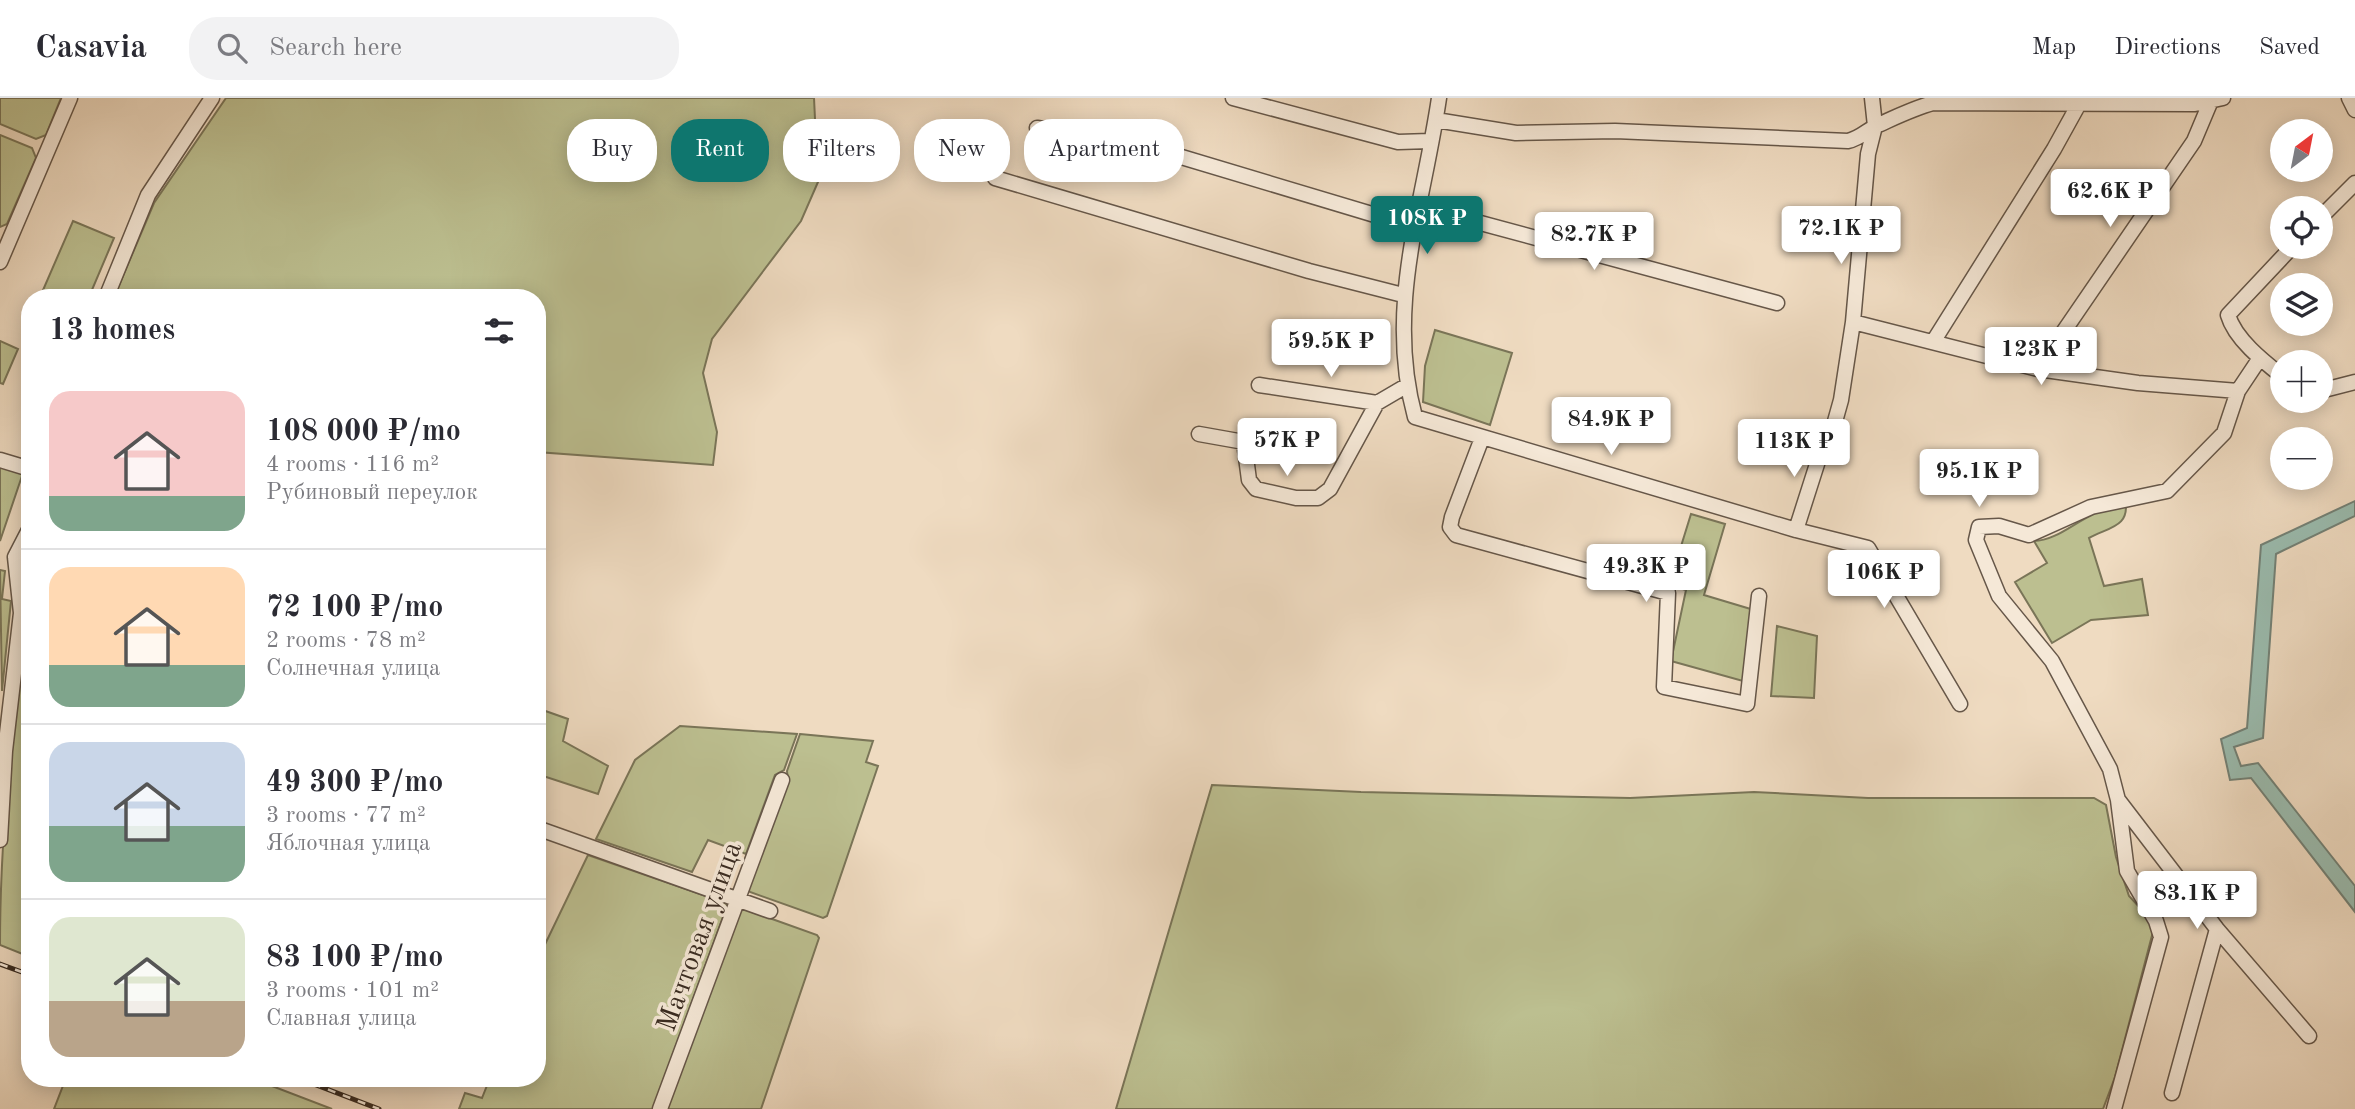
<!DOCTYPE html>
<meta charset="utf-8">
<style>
body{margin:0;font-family:"Old Standard TT",serif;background:#f2f2f3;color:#2b2b33;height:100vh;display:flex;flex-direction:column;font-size:26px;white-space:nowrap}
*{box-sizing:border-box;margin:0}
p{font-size:23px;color:#7c7c81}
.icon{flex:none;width:38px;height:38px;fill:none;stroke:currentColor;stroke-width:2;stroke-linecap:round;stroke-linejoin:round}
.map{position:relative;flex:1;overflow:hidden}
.drawer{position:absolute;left:21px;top:191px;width:525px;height:798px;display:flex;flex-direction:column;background:#fff;border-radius:28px;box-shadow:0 4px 18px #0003}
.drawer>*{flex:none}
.banner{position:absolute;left:567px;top:21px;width:665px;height:63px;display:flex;gap:14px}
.needle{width:46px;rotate:32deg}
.buttons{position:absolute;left:2270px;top:21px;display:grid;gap:14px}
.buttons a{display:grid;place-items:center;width:63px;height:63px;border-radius:50%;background:#fff;box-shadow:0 4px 18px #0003;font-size:35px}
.price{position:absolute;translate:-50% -60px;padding:0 16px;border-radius:7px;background:#fff;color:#222;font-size:23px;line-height:46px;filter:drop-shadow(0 2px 4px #0008)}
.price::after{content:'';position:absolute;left:50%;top:42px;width:21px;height:16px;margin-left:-10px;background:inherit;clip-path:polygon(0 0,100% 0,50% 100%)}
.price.on{background:#0f766e;color:#fff}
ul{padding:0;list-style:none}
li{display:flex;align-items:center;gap:21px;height:175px;padding:0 28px}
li+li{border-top:2px solid #e1e1e2}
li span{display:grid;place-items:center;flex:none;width:196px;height:140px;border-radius:21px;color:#555}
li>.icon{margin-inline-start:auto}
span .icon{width:84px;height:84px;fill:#fffc;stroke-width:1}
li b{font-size:30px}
h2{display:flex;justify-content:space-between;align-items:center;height:84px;padding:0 28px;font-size:30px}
.tag{padding:0 24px;border-radius:28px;background:#fff;box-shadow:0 4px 18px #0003;font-size:24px;line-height:63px}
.tag.on{background:#0f766e;color:#fff}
header{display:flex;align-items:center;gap:42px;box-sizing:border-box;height:98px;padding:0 35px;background:#fff;border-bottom:2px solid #e1e1e2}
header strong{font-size:33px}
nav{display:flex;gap:38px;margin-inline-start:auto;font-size:24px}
.search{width:490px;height:63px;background:#f2f2f3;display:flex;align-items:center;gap:18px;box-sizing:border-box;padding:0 24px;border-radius:28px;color:#7c7c81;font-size:26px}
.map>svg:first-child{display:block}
.green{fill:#bcbf90;stroke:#7a7558;stroke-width:2}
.water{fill:#9abbae;stroke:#738176;stroke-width:2}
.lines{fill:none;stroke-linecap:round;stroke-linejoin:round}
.minor-casing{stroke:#665749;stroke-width:17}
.minor{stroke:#f5e8d7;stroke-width:14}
.rail-casing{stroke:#392b21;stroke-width:5}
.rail{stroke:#f5e8d7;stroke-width:2.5;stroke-dasharray:8;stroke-linecap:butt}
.labels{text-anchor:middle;stroke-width:7;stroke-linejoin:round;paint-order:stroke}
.street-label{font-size:28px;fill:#392b21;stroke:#f5e8d7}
</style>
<header>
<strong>Casavia</strong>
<div class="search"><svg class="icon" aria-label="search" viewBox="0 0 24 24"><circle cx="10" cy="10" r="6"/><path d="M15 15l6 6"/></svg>Search here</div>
<nav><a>Map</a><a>Directions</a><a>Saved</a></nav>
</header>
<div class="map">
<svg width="2355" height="1011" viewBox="0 0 2355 1011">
<rect width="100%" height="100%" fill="#efdbc1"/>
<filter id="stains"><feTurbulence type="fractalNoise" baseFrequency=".00286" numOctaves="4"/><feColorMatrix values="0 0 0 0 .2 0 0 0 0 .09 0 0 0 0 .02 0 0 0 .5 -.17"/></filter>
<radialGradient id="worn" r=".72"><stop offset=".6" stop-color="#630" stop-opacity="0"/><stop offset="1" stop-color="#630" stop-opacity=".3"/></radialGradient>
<path class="green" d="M0 0H61L46 37 36 41 0 26Z
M226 0H814L818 84 801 123 712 241 703 275 717 334 713 367 537 354V200L114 199 154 105Z
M0 37 32 50 36 60 7 126 0 129Z
M73 123 114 140 89 199H40Z
M1435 232 1512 255 1490 327 1423 304 1425 268Z
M0 243 18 251 3 286 0 285Z
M0 366 24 372 0 443Z
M2125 401C2131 429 2109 429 2089 440L2104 488 2142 481 2148 517 2091 522 2052 545 2015 484 2047 465 2034 443C2055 443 2075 424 2094 416L2093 411Z
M1691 416 1725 426 1704 497 1754 512 1743 583 1671 563 1686 492 1669 487Z
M30 454V859L0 847C0 742 11 638 24 534 28 507 23 480 30 454Z
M0 472 5 473 2 501 11 503 2 593Z
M1777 528 1817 538 1814 600 1771 598Z
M537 610 568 621 563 643 608 668 598 696 537 676Z
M680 628 797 636 784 672 775 677 746 756 708 742 692 774 596 741 635 662Z
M800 636 873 643 866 664 878 668 827 818 823 820 750 794 748 791 788 682 787 673Z
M1212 687 1361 694 1630 700 1754 694 1868 700H2094L2106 707 2116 759 2129 798 2155 826 2115 979 2103 1011H1116Z
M588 757 726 805 727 808 653 1011H459L465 995 482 1000 490 980H537V863Z
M744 811 817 837 819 840 761 1011H667L740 813Z
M66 980H251L332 1011H54Z"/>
<path class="water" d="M2355 403V418L2276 456 2263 640 2234 649 2241 668 2258 665 2355 788V814L2251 680 2230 682 2221 641 2247 630 2261 447Z"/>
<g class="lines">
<defs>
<path id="minor" d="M1233 0 1398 44 1430 43
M1439 0C1423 109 1385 209 1415 319L1796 432 1868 450 1960 606
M2349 0 2355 12
M1436 22 1516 35 1615 33 1848 43C1861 40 1867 32 1878 27 1896 19 1914 10 1933 5L2195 6 2223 0
M1037 30 1128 43 1415 129
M995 80 1309 173 1403 197
M1421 109 1777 205
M2320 120 2355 85
M0 164 70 0
M106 200 148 97 212 0
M1853 224 2038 271 2138 285 2238 293
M1933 244 2054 51 2080 4
M2038 271 2194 43 2210 5
M2282 278C2263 263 2235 241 2228 217L2292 149
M1259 287 1377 305 1406 288
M2320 293 2355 284
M1199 336 1244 344 1249 382 1256 391 1296 400H1318L1330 391 1377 305
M1482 340 1452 419 1450 429 1456 437 1668 495 1664 589 1747 606 1759 498
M0 362 30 371
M1796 432 1825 341 1834 327 1841 302 1853 224 1868 56 1875 28 1872 0
M15 459 30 430
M2119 703 2217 831 2309 938
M537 730 770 813
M0 742 5 653 21 515 15 459
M2172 995 2217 831
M660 1011 782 682
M2114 1011 2161 839 2156 823 2127 773 2118 702 2110 671 2052 563 1999 498 1976 442 1979 429 1999 428 2029 437 2091 409 2167 393 2224 335 2238 293 2260 260"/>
</defs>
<use href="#minor" class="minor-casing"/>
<use href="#minor" class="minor"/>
<defs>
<path id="rail" d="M0 866 30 877
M298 980 379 1011"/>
</defs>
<use href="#rail" class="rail-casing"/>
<use href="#rail" class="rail"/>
</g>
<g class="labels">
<g class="street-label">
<text transform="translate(698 838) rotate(-70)" y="10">Мачтовая улица</text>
</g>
</g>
<rect width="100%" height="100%" filter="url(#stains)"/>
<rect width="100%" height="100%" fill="url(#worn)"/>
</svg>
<div class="buttons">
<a><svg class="needle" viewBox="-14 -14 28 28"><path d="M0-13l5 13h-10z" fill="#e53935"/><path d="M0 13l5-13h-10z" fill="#7c7c81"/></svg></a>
<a><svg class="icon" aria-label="locate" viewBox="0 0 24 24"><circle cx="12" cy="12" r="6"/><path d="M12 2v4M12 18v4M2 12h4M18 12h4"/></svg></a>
<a><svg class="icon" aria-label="layers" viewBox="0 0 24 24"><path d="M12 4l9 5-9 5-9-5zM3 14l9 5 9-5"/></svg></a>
<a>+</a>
<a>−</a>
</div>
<b class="price" style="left:2110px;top:131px">62.6K ₽</b>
<b class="price on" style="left:1427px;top:158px">108K ₽</b>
<b class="price" style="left:1841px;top:168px">72.1K ₽</b>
<b class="price" style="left:1594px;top:174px">82.7K ₽</b>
<b class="price" style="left:1331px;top:281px">59.5K ₽</b>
<b class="price" style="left:2041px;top:289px">123K ₽</b>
<b class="price" style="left:1611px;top:359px">84.9K ₽</b>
<b class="price" style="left:1287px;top:380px">57K ₽</b>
<b class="price" style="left:1794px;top:381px">113K ₽</b>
<b class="price" style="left:1979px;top:411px">95.1K ₽</b>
<b class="price" style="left:1646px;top:506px">49.3K ₽</b>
<b class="price" style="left:1884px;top:512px">106K ₽</b>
<b class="price" style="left:2197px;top:833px">83.1K ₽</b>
<div class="banner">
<a class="tag">Buy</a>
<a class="tag on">Rent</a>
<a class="tag">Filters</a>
<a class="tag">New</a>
<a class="tag">Apartment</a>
</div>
<section class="drawer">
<h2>13 homes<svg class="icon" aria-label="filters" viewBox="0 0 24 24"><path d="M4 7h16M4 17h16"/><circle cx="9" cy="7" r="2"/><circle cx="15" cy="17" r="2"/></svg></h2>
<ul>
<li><span style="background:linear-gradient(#f6c9c9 75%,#7fa58c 0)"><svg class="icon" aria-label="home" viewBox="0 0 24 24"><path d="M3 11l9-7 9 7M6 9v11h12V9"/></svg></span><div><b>108 000 ₽/mo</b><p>4 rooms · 116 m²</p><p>Рубиновый переулок</p></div></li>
<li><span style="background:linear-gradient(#ffd9b3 70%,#7fa58c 0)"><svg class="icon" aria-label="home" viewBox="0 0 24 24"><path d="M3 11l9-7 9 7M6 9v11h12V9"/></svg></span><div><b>72 100 ₽/mo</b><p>2 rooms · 78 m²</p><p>Солнечная улица</p></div></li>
<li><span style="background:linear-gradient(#c9d6e8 60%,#7fa58c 0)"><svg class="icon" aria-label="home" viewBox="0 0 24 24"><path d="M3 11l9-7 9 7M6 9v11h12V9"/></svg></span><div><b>49 300 ₽/mo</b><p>3 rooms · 77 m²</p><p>Яблочная улица</p></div></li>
<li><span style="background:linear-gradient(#dfe7d0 60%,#b9a48a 0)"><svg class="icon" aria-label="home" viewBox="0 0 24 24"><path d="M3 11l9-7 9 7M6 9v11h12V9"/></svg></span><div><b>83 100 ₽/mo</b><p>3 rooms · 101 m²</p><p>Славная улица</p></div></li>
</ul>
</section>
</div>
